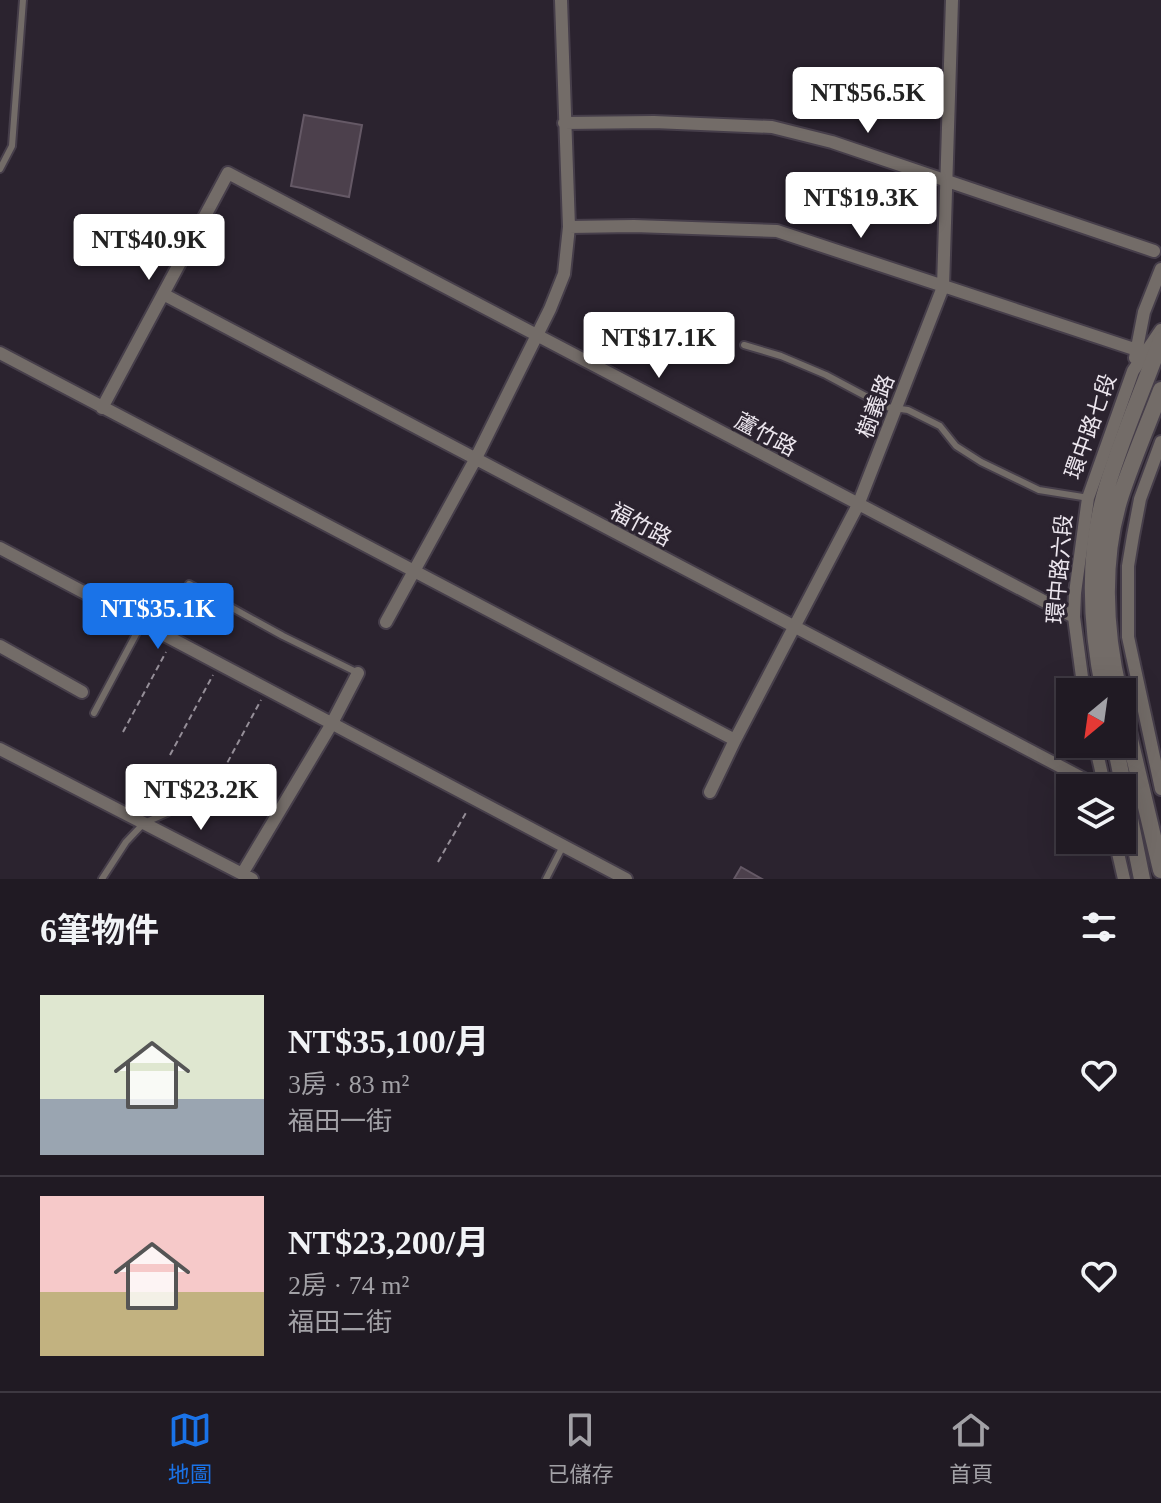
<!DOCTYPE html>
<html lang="zh-TW">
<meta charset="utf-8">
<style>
body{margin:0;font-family:"Times New Roman","Noto Sans TC",serif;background:#28232b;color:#f1f3f6;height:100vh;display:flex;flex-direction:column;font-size:30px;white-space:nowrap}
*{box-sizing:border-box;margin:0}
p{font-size:26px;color:#a2a1a6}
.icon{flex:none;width:44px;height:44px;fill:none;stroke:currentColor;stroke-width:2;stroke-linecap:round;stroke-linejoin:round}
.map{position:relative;height:879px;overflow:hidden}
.side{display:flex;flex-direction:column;background:#201a23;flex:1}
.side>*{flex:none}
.needle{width:52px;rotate:209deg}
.controls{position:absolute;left:1056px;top:678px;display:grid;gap:16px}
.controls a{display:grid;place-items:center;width:80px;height:80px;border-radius:0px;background:#201a23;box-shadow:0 8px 32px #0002,0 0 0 2px #3d3841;font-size:40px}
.price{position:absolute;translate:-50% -68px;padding:0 18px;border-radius:8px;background:#fff;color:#222;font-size:26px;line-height:52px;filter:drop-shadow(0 2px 4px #0008)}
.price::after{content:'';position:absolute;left:50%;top:48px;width:24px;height:18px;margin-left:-12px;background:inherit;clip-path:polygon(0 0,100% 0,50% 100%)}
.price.active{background:#1a73e8;color:#fff}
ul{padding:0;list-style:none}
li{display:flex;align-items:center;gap:24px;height:200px;padding:0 40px}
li+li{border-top:2px solid #3d3841}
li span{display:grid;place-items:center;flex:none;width:224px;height:160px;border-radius:0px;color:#555}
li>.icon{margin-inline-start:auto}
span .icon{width:96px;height:96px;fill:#fffc;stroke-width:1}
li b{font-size:34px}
h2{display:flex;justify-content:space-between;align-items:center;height:96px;padding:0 40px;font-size:34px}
.menu{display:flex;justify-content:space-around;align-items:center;height:112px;border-top:2px solid #3d3841;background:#201a23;font-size:22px;color:#a2a1a6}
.menu a{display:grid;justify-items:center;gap:4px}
.menu .active{color:#1a73e8}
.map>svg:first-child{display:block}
.building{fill:#4c404c;stroke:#655966;stroke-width:2}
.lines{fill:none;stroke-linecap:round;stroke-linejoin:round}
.service-casing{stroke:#463e4a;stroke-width:10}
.minor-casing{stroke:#463e4a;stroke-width:16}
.tertiary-casing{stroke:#463e4a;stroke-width:20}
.path{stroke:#958e98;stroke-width:2;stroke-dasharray:6 4;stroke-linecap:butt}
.service{stroke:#736c68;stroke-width:6}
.minor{stroke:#736c68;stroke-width:12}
.tertiary{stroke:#736c68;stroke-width:16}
.labels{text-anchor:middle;stroke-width:6;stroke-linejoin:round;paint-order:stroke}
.street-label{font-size:22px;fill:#ece6ee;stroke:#2b232f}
</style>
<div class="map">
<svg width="1161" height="879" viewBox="0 0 1161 879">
<rect width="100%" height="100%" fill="#2b232f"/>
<path class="building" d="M304 115 362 125 349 197 291 186Z
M741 867 762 879H734Z"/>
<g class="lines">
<defs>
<path id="service" d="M0 169 12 146 23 0
M744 345 781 356 826 375 886 407 908 410 940 426 956 446 981 462 1039 490 1089 498
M163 633 189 584 283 636 358 673
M94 713 142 623
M102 879 126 842 144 823 167 813 176 803 185 786
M546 879 563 846"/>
<path id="minor" d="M564 123 654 122 772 127 832 142 1154 251
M569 227 634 226 777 231 1137 350
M163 294 1101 788
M0 353 735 740
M1135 358 1144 312 1161 269
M102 408 228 173 1074 617
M1161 442 1140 499 1133 536 1128 566V637L1161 789
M0 548 626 879
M386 622 475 460 550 309 564 274 569 227 561 0
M0 646 82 692
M1084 692 1074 617 1075 593 1088 498 1133 371 1161 330
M1095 744 1105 788
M0 749 252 879
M710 792 735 740 858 505 943 287 952 0
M1115 840 1124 879
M242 874 331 725 358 673"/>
<path id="tertiary" d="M1104 692C1091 628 1087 561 1104 497 1118 446 1143 390 1161 340
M1119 692C1104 629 1101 557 1121 495 1133 459 1148 424 1161 390
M1122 706 1161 870
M1115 744 1142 879"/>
</defs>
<use href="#service" class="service-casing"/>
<use href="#minor" class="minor-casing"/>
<use href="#tertiary" class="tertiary-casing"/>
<path class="path" d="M123 732 166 652
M170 755 213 675
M218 780 261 700
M438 862 467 811"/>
<use href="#service" class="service"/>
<use href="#minor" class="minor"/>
<use href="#tertiary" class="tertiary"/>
</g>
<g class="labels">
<g class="street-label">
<text transform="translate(875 406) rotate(-69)" y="8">樹義路</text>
<text transform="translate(1090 426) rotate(-70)" y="8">環中路七段</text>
<text transform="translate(766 434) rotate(28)" y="8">蘆竹路</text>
<text transform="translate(641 524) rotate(28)" y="8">福竹路</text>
<text transform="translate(1059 569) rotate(-85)" y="8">環中路六段</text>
</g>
</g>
</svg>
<div class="controls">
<a><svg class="needle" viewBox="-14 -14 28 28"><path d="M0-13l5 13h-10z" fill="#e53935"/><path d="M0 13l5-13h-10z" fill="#a2a1a6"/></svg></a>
<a><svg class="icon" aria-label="layers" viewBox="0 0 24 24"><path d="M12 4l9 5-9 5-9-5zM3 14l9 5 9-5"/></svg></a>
</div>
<b class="price" style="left:868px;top:135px">NT$56.5K</b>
<b class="price" style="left:861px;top:240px">NT$19.3K</b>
<b class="price" style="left:149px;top:282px">NT$40.9K</b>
<b class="price" style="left:659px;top:380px">NT$17.1K</b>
<b class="price active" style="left:158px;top:651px">NT$35.1K</b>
<b class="price" style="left:201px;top:832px">NT$23.2K</b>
</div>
<section class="side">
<h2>6筆物件<svg class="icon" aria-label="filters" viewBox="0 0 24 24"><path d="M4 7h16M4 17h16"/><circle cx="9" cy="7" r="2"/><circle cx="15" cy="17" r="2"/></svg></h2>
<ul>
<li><span style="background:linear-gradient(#dfe7d0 65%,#9aa5b1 0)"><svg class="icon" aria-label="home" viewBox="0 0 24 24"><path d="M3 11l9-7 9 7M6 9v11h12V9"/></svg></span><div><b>NT$35,100/月</b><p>3房 · 83 m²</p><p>福田一街</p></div><svg class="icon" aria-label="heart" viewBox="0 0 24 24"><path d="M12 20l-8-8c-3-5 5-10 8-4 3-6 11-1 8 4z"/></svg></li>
<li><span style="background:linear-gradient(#f6c9c9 60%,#c2b280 0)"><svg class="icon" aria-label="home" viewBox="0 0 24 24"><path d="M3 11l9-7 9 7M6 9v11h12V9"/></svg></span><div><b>NT$23,200/月</b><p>2房 · 74 m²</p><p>福田二街</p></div><svg class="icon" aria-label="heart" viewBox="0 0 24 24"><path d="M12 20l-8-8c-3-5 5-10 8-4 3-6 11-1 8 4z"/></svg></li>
</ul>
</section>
<nav class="menu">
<a class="active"><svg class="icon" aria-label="map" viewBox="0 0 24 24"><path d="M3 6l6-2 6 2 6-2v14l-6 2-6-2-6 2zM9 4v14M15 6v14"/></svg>地圖</a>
<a><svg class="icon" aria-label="saved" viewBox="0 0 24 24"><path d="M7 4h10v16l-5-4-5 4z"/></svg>已儲存</a>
<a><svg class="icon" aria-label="home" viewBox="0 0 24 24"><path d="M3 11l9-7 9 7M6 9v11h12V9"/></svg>首頁</a>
</nav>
